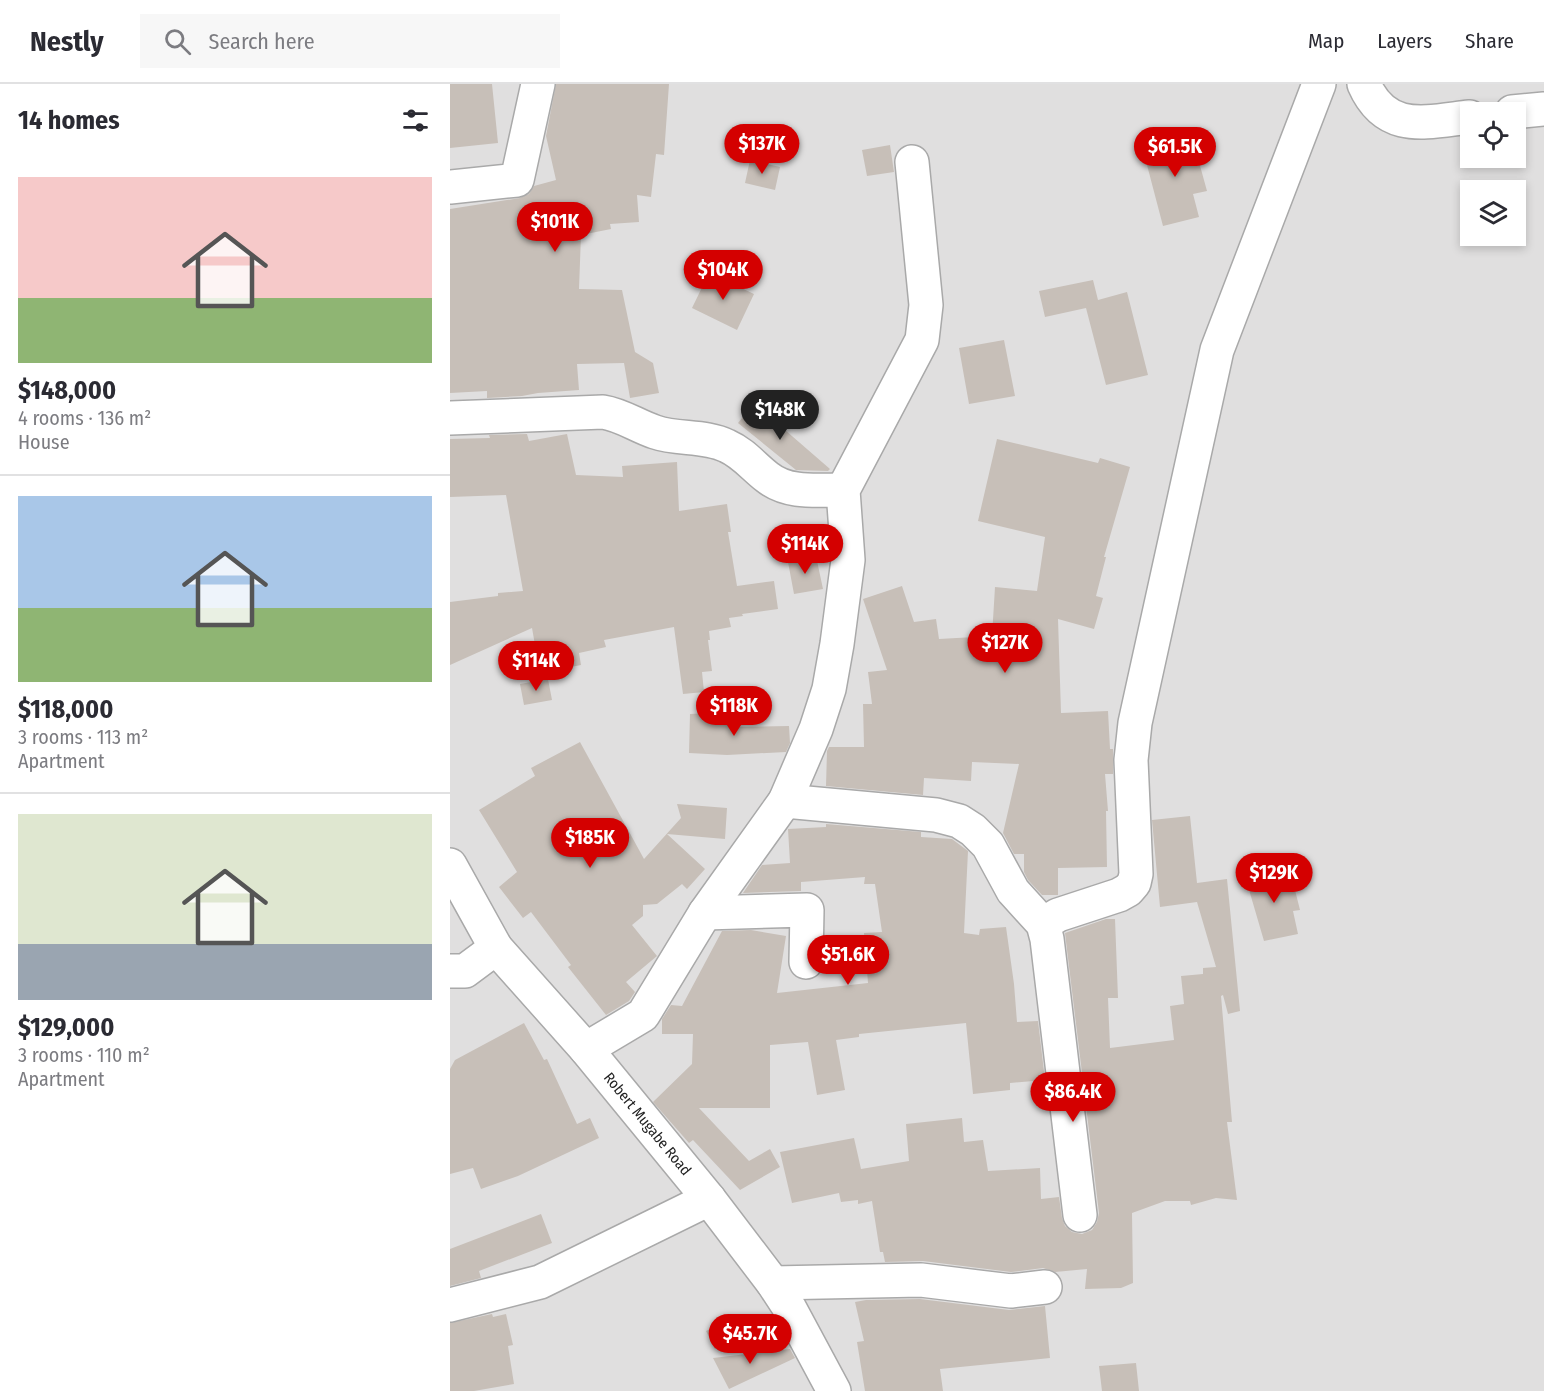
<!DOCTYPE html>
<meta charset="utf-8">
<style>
body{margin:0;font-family:"Fira Sans Condensed",sans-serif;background:#f7f7f7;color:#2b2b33;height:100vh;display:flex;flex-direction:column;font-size:22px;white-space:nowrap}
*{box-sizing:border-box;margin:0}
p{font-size:20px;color:#7c7c81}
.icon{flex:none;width:33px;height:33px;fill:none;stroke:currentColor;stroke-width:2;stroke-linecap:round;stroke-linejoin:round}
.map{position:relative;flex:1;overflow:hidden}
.sheet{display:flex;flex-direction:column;background:#fff;width:450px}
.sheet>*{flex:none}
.fabs{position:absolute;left:1010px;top:18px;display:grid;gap:12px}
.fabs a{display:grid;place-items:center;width:66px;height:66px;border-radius:0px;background:#fff;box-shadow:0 3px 9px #0003;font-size:30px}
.price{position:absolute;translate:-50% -51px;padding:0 14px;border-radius:21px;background:#d40000;color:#fff;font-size:20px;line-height:39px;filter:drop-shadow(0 2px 3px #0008)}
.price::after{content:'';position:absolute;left:50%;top:36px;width:18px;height:14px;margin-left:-9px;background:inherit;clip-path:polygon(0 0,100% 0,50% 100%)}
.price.active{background:#222;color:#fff}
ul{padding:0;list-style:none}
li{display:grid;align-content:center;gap:12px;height:318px;padding:0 18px}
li+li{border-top:2px solid #e1e1e2}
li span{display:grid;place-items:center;height:186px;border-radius:0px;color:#555}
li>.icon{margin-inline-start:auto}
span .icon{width:108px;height:108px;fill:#fffc;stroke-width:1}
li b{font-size:26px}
h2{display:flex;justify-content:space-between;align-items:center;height:72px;padding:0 18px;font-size:26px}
header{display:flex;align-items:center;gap:36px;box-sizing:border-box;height:84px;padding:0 30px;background:#fff;border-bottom:2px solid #e1e1e2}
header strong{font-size:28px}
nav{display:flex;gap:33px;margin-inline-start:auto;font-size:21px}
.search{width:420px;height:54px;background:#f7f7f7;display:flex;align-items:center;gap:15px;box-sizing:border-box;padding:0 21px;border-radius:0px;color:#7c7c81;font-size:22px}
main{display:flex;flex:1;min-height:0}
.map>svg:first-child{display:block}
.residential{fill:#e0dfdf;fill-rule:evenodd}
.building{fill:#c7bfb8}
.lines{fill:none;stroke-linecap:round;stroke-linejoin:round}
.minor-casing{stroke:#a9a9a9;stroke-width:36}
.minor{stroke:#fff;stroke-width:33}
.labels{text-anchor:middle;stroke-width:4.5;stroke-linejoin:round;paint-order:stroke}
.street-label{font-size:15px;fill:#222;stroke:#fff}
</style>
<header>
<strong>Nestly</strong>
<div class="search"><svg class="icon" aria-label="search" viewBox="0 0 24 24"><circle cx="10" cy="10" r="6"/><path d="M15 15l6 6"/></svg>Search here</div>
<nav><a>Map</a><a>Layers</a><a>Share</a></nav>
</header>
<main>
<section class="sheet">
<h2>14 homes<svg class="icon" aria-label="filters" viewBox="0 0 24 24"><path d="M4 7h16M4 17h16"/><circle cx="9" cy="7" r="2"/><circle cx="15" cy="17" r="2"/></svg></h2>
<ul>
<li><span style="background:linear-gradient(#f6c9c9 65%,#8fb573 0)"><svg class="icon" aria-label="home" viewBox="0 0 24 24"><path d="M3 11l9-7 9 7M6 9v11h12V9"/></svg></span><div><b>$148,000</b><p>4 rooms · 136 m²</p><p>House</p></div></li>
<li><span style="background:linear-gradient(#a9c7e8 60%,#8fb573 0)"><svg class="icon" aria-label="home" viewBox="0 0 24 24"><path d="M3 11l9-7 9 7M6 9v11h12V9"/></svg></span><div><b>$118,000</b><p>3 rooms · 113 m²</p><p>Apartment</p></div></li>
<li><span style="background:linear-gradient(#dfe7d0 70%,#9aa5b1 0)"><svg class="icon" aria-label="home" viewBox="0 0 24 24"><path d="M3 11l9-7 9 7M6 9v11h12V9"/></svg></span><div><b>$129,000</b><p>3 rooms · 110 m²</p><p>Apartment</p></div></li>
</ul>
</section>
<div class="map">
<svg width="1094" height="1307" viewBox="0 0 1094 1307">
<rect width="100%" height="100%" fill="#f2efe9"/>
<path class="residential" d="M0 0H1094V1307H0ZM1020 28H1065V74H1020ZM1020 106H1065V152H1020Z"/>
<path class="building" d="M0 0H42L48 59 0 64Z
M106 0H219L214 71 206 70 201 113 187 111 189 138 160 140 161 145 131 151 129 205 172 206 185 268 203 279 209 309 180 314 174 279 127 280 129 306 88 309 72 312 37 314V307L0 309V125L70 114 79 110 84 102 106 96 96 52Z
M741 49 757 107 743 110 749 133 713 142 692 62Z
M440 61 444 88 417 92 412 66Z
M300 76 330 83 325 106 295 99Z
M259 189 304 210 287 246 242 224Z
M643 196 648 216 677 208 698 291 656 301 636 224 595 233 589 207Z
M554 256 565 312 519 320 509 264Z
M304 319 380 385 378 387 346 386 288 339Z
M77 350 79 357 117 350 126 391 173 393 172 382 227 378 229 427 277 420 281 448H278L287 502 324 497 328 525 292 530 293 532 279 534 281 543 259 547 260 556H258L262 587 252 588 254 608 233 610 224 543 154 556 156 563 129 569 131 581 90 589 82 544 0 581V518L48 512V509L73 507 56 411 0 413V355L40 354 39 351Z
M547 355 648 379 650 374 680 383 654 473H656L646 512 653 514 644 545 608 535 611 629 658 627 660 665H663V690H655L658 727H656L657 783 608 784V811H592L578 796 574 788V770H564L553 749 569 680 522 678 521 697 474 694 473 711 376 702 377 667 379 663H414L413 620H422L418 588 437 586 413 515 452 502 464 538 486 535 489 555 542 552 545 503 587 507 595 453 528 437Z
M366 472 373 505 344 510 338 478Z
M98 595 102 616 74 621 70 600Z
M277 628 278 643 339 642 340 659 336 668 277 671 239 669 240 630Z
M130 658 194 775 231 734 227 720 277 724 275 755 217 750 255 785 237 805 232 800 207 820 193 821V832L182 841 207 872 176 898 185 908 179 917 156 931 118 883 121 881 81 828 73 834 49 803 67 788 29 726 85 692 81 684Z
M740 732 747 799 777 795 790 927 778 930 773 911 771 912 782 1038H777L787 1116 766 1114 741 1121 740 1117H715L682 1129 683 1199 671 1204 635 1205 637 1185 605 1188 593 1184 561 1188 473 1177 435 1178 433 1168H430L422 1117 408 1120V1116L391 1118 389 1109 342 1119 330 1068 404 1054 411 1085 459 1077 456 1040 512 1034 514 1058 533 1056 538 1087 590 1084 591 1115 609 1113 612 1134 615 1142 622 1148 632 1150 642 1146 647 1138 649 1129 615 849 656 835H665L668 914H658L660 964 724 956 720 922 734 920 731 892 753 890V884L766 883 747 818 710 823 702 736Z
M376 740 471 748V753L502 755 518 767 514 849 529 851 530 845 556 843 564 900 567 938 588 937 595 996 560 999V1006L523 1010 516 939 409 950V953L386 956 395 1006 367 1011 358 958 320 961V1024H249L299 1077 320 1065 330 1083 290 1106 243 1056 239 1059 203 1018 242 980 243 950H212V935L221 921 232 922 272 847 301 846 336 852 327 909 418 899 414 849 432 848 425 800H414L415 793 351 798V807L293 809 312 781 340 779 338 745 376 743Z
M833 784 837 804 844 802 850 826 843 827 848 850 814 857 795 792Z
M74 939 94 976 97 975 127 1040 140 1034 149 1054 68 1092 31 1105 23 1084 0 1090V985L5 976Z
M91 1130 102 1159 29 1187 31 1194 0 1202V1165Z
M470 1215 559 1226 595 1222 600 1274 490 1285 493 1307H415L407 1258 414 1257 405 1218 416 1216Z
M42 1230 43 1233 56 1230 63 1261 58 1262 64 1300 24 1307H0V1239Z
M280 1236 289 1256 265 1265 256 1247Z
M340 1265 345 1274 279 1305 263 1274Z
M686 1279 689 1307H652L649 1282Z"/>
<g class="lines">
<defs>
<g id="minor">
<path d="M914 0C936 50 975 38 1020 33"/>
<path d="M1062 28 1094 25"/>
<path d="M0 103 67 96 88 0"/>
<path d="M0 334 153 328C172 331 187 342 205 348 228 356 255 351 277 362 293 369 304 383 317 393 338 410 367 406 393 406"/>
<path d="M335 717 486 731 509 737 523 746 538 761 563 807 593 840 597 855 630 1131"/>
<path id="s1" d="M0 781 46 864 136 965 259 1115 323 1199 340 1225 384 1307"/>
<path d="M255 829 357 826 356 878"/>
<path d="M593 840 608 831 669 811 678 806 684 799 686 790 681 676 685 639 767 266 869 0"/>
<path d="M0 887H15L46 864"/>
<path d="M136 965 193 931 255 829 335 717 366 645 379 605 387 560 398 476 393 406 472 256 476 221 462 78"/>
<path d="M323 1199 471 1196 561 1207 595 1203"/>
<path d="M0 1221 90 1198 259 1115"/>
</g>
</defs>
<use href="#minor" class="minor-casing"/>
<use href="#minor" class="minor"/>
</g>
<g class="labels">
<g class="street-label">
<text dy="5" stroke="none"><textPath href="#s1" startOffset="327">Robert Mugabe Road</textPath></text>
</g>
</g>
</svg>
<div class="fabs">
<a><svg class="icon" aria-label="locate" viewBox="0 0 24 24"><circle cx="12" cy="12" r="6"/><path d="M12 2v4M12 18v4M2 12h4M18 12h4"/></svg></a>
<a><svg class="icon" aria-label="layers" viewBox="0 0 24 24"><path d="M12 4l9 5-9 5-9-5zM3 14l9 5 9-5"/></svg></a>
</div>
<b class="price" style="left:312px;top:91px">$137K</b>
<b class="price" style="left:725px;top:94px">$61.5K</b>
<b class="price" style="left:105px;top:169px">$101K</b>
<b class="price" style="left:273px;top:217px">$104K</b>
<b class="price active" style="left:330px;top:357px">$148K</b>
<b class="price" style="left:355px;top:491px">$114K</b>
<b class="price" style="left:555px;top:590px">$127K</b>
<b class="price" style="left:86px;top:608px">$114K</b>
<b class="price" style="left:284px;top:653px">$118K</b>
<b class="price" style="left:140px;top:785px">$185K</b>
<b class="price" style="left:824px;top:820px">$129K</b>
<b class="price" style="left:398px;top:902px">$51.6K</b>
<b class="price" style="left:623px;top:1039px">$86.4K</b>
<b class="price" style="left:300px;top:1281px">$45.7K</b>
</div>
</main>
